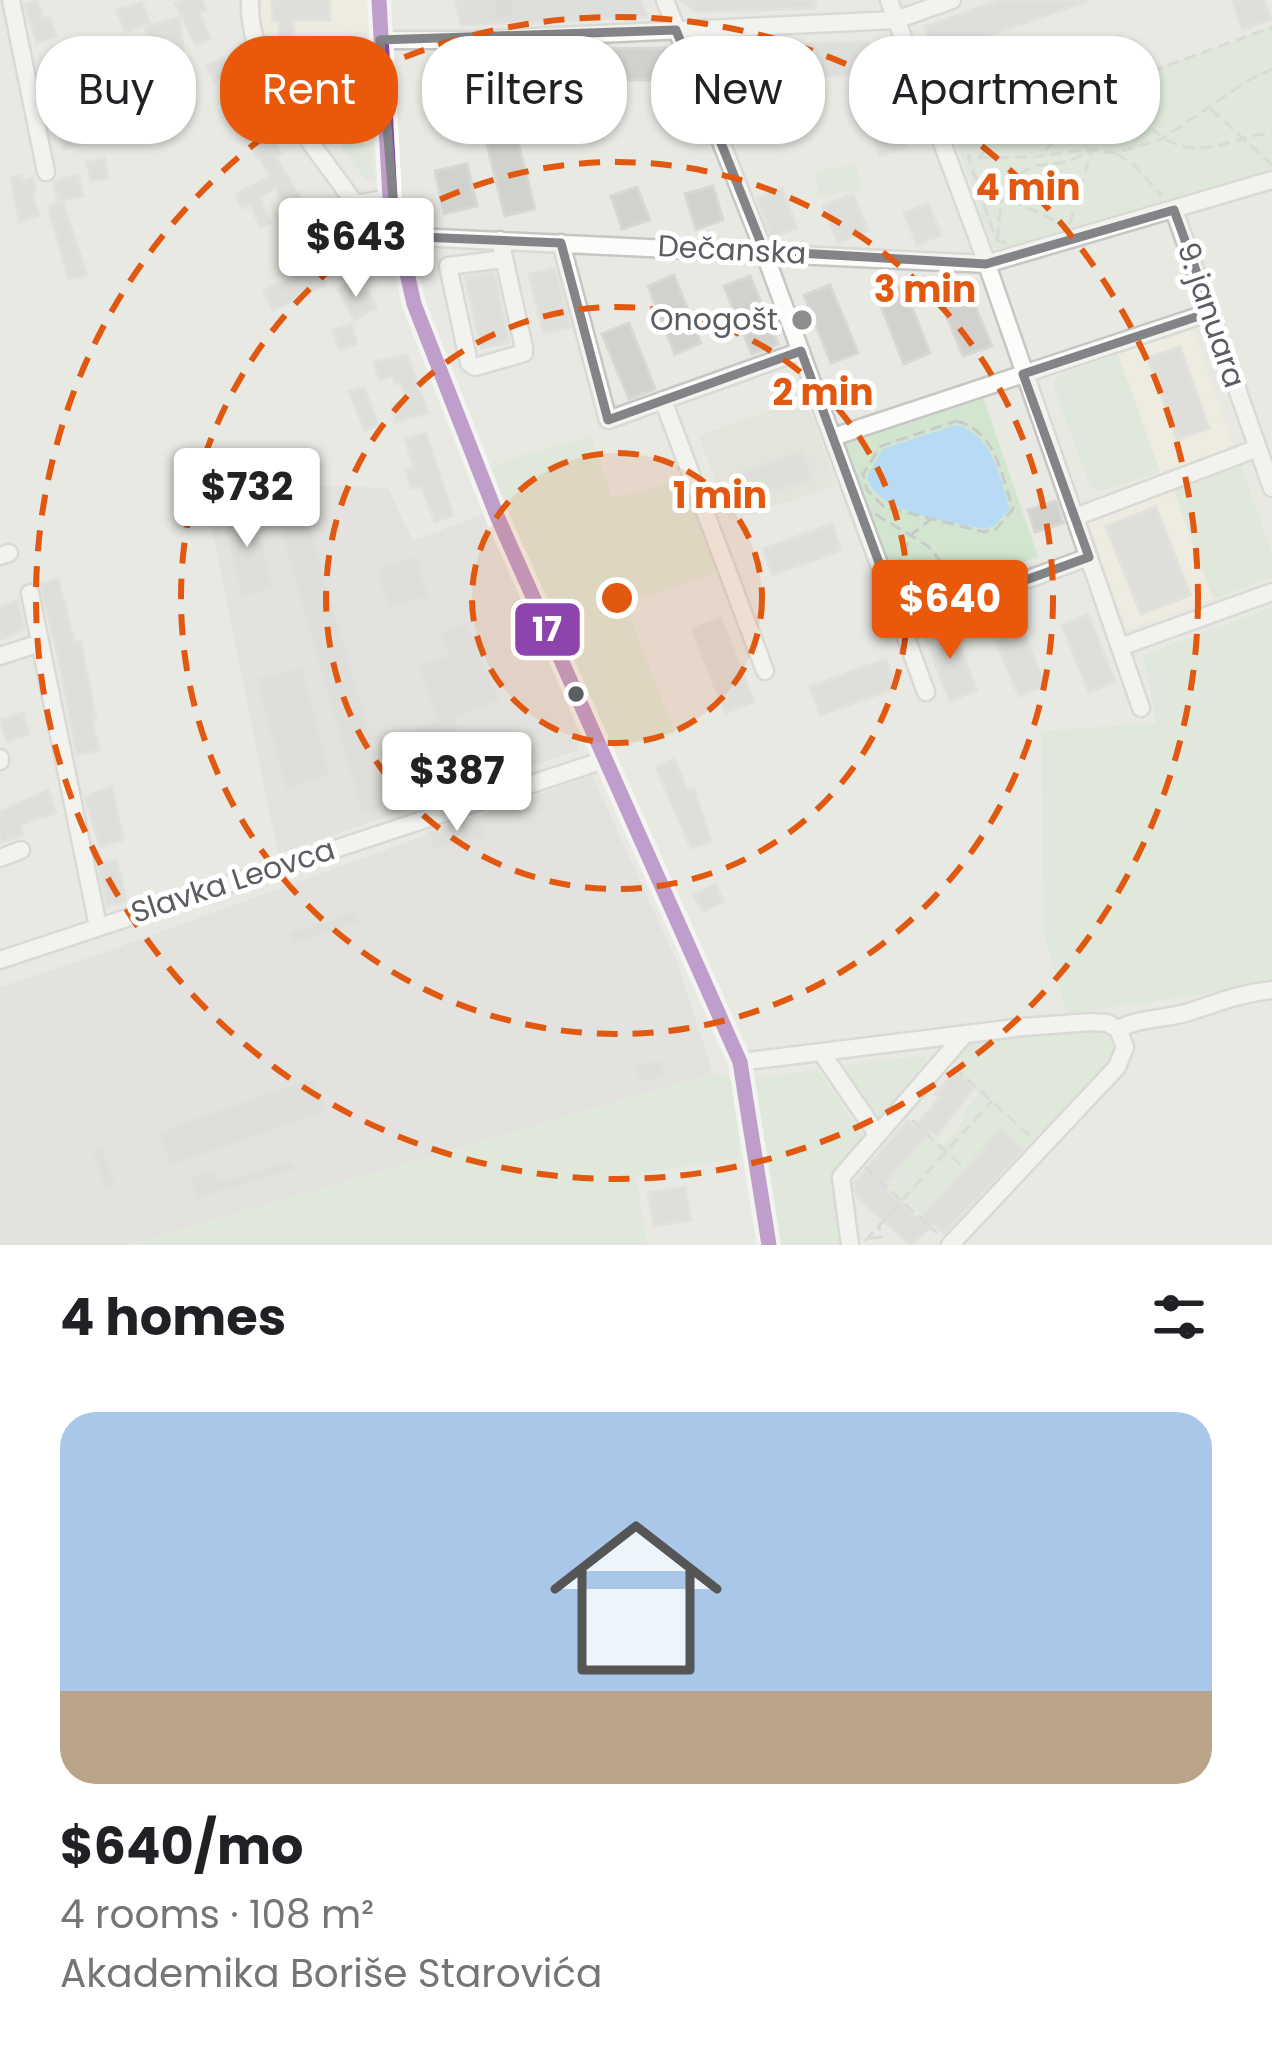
<!DOCTYPE html>
<meta charset="utf-8">
<style>
body{margin:0;font-family:Poppins,sans-serif;background:#f6f6f6;color:#202124;height:100vh;display:flex;flex-direction:column;font-size:45px;white-space:nowrap}
*{box-sizing:border-box;margin:0}
p{font-size:39px;color:#757577}
.icon{flex:none;width:66px;height:66px;fill:none;stroke:currentColor;stroke-width:2;stroke-linecap:round;stroke-linejoin:round}
.map{position:relative;height:1245px;overflow:hidden}
.panel{display:flex;flex-direction:column;background:#fff;flex:1}
.panel>*{flex:none}
.guide{position:absolute;left:36px;top:36px;width:1200px;height:108px;display:flex;gap:24px}
.price{position:absolute;translate:-50% -102px;padding:0 27px;border-radius:12px;background:#fff;color:#222;font-size:39px;line-height:78px;filter:drop-shadow(0 3px 6px #0008)}
.price::after{content:'';position:absolute;left:50%;top:72px;width:36px;height:27px;margin-left:-18px;background:inherit;clip-path:polygon(0 0,100% 0,50% 100%)}
.price.selected{background:#ea580c;color:#fff}
ul{padding:0;list-style:none}
li{display:grid;align-content:center;gap:24px;height:636px;padding:0 60px}
li+li{border-top:3px solid #e0e0e0}
li span{display:grid;place-items:center;height:372px;border-radius:36px;color:#555}
li>.icon{margin-inline-start:auto}
span .icon{width:216px;height:216px;fill:#fffc;stroke-width:1}
li b{font-size:51px}
h2{display:flex;justify-content:space-between;align-items:center;height:144px;padding:0 60px;font-size:51px}
.pill{padding:0 42px;border-radius:48px;background:#fff;box-shadow:0 3px 9px #0004;font-size:42px;line-height:108px}
.pill.selected{background:#ea580c;color:#fff}
.map>svg:first-child{display:block}
.commercial{fill:#f3eedc}
.industrial{fill:#dcdad7}
.education{fill:#dddbd3}
.green{fill:#d2e6cf}
.water{fill:#b7dbf5}
.building{fill:#d1d1ce;stroke:#d8d7d4;stroke-width:3}
.lines{fill:none;stroke-linecap:round;stroke-linejoin:round}
.minor-tunnel{stroke:#c5c6c4;stroke-width:16;stroke-dasharray:16 8;stroke-linecap:butt}
.minor-casing{stroke:#c6c6c5;stroke-width:21}
.path{stroke:#c7cbc9;stroke-width:3;stroke-dasharray:12 6;stroke-linecap:butt}
.minor{stroke:#fcfcfb;stroke-width:16}
.bus-1-casing{stroke:#fff;stroke-width:24}
.bus-1{stroke:#8e44ad;stroke-width:15}
.marked{fill:none;stroke:#828487;stroke-width:9;stroke-linejoin:round}
.ring{fill:none;stroke:#e15910;stroke-width:6;stroke-dasharray:21 15}
.poi-dot{fill:#8c8e90;stroke:#fff;stroke-width:4.5}
.bus-dot{fill:#5a5d62;stroke:#fff;stroke-width:4.5}
.labels{text-anchor:middle;stroke-width:10;stroke-linejoin:round;paint-order:stroke}
.street-label{font-size:30px;fill:#5a5d62;stroke:#fff}
.poi-label{font-size:30px;fill:#5a5d62;stroke:#fff;text-anchor:end}
.centre{fill:#e15910;stroke:#fff;stroke-width:6}
.ring-label{font-size:36px;text-anchor:middle;font-weight:bold;fill:#e15910;stroke:#fff;stroke-width:10;stroke-linejoin:round;paint-order:stroke}
.line-badge{stroke:#fff;stroke-width:4.5}
.badge-label{font-size:33px;text-anchor:middle;font-weight:bold;fill:#fff}
</style>
<div class="map">
<svg width="1272" height="1245" viewBox="0 0 1272 1245">
<rect width="100%" height="100%" fill="#e9e9e4"/>
<path class="commercial" d="M258 0H372V31L262 33Z
M1192 328 1234 446 1160 472 1118 354Z
M1173 490 1213 599 1127 630 1088 521Z"/>
<path class="industrial" d="M313 485 388 488 413 541 486 513 581 736 578 750 278 854 204 490Z
M592 775 677 962 713 1073 128 1245H0V987L94 956Z"/>
<path class="education" d="M805 398 836 485 730 522 699 436Z"/>
<path class="green" d="M1272 27V169L1021 249 993 248 957 144C1063 106 1167 64 1272 27Z
M344 143 371 144 374 180H366L341 149Z
M856 164 861 190 819 196 815 171Z
M1118 354 1160 472 1100 492 1091 489 1053 385 1057 376Z
M983 397 1038 557 905 603 838 440Z
M591 437 612 498 696 477 720 572 625 603 675 734 612 749 565 652 490 469 521 455Z
M1241 466 1272 553V577L1213 599 1174 490Z
M1272 607V984L1067 1014 1044 935 1041 731 1156 723 1143 655Z
M1095 1029 1108 1035 1115 1050 1110 1063 1042 1139 1037 1135 1024 1149 1001 1128 923 1216 886 1185 929 1135 942 1146 965 1119 961 1114 979 1093 955 1070 961 1063 953 1056 967 1039Z
M926 1055 928 1067 875 1125 833 1066Z
M818 1070 863 1136 835 1172 840 1245H776L750 1085 758 1077Z
M713 1073 732 1078 740 1158 636 1174 647 1245H128Z"/>
<path class="water" d="M956 425C994 435 999 476 1010 509L994 526 983 529C947 520 876 515 867 476L883 449Z"/>
<path class="building" d="M37 0 43 19 49 17 56 36 37 43 25 5Z
M184 0H202L206 10 199 12 210 39 196 45 175 3Z
M272 0H329L330 20H293L296 66 282 67 279 21H273Z
M455 0H640L647 17 461 25Z
M681 0H815V8L696 12Z
M1001 0 1087 1 964 44 992 124 963 134 925 27Z
M1232 0H1264L1271 19 1243 30Z
M142 2 150 23 125 32 117 10Z
M179 17 186 66 175 67 170 36 150 43 145 28Z
M868 42 906 147 880 156 851 75 711 81 701 46Z
M665 48V80H534V50Z
M496 54 535 209 505 216 466 62Z
M222 58 230 74 215 81 207 66Z
M362 58 363 77 324 78 325 104 357 102 358 124 327 126 309 93 305 95 303 68 322 67V59Z
M239 102 253 125 237 132 225 110Z
M79 128 83 143 64 149 60 134Z
M270 136 281 153 276 157 303 203 287 210 276 188 260 197 270 223 260 227 251 204 242 208 236 194 271 176 252 148Z
M104 158 108 178 91 181 87 162Z
M467 164 477 206 444 214 435 171Z
M21 175 22 181 33 178 35 191 31 192 39 215 19 222 11 178Z
M78 175 83 196 58 201 54 182Z
M713 186 723 220 696 229 685 194Z
M637 187 650 220 622 229 611 196Z
M782 188 797 228 772 237 757 198Z
M853 194 868 231 838 243 823 206Z
M63 203 87 275 69 279 48 207Z
M928 203 941 235 917 245 904 213Z
M342 236 352 255 338 262 328 243Z
M317 265 326 284 273 310 264 291Z
M555 268 570 327 544 333 529 274Z
M494 273 509 342 481 348 465 277Z
M674 275 701 343 675 354 648 286Z
M750 276 778 344 752 354 724 286Z
M352 280 360 295 368 291 376 308 354 320 338 289Z
M965 283 992 346 963 356 937 293Z
M830 285 858 353 831 363 804 295Z
M903 285 930 353 904 364 877 296Z
M629 323 655 389 629 399 602 334Z
M351 324 357 344 339 349 333 330Z
M1180 347 1209 428 1177 439 1148 358Z
M407 355 428 413 395 422 392 405 407 401 401 382 395 384 393 376 379 380 374 362Z
M364 387 378 425 365 430 349 392Z
M426 433 453 515 435 522 422 487 411 488 406 469 414 468 405 439Z
M802 451 812 478 742 502 733 476Z
M302 496 391 806 362 815 273 504Z
M1056 501 1063 523 1035 532 1028 510Z
M252 504 274 588 242 597 219 513Z
M1156 507 1190 595 1141 614 1106 526Z
M832 524 841 550 772 575 763 549Z
M417 556 429 597 388 609 376 568Z
M58 579 74 642 80 641 96 719 92 720 99 750 77 755 56 646 39 584Z
M18 600 24 629 0 639V607Z
M1088 614 1115 682 1089 692 1062 625Z
M721 618 754 702 725 713 692 629Z
M1018 618 1045 686 1019 696 991 629Z
M467 622 500 700 456 719 466 747 474 744 484 771 416 794 401 753 395 755 389 737 437 720 418 665 448 656 439 634Z
M949 622 977 690 950 701 923 633Z
M886 659 896 688 820 715 810 687Z
M302 667 331 776 285 789 256 679Z
M23 713 29 734 7 741 0 720Z
M674 759 688 792 694 789 711 841 691 848 656 767Z
M112 787 123 840 100 846 85 797Z
M48 790 56 813 21 824 22 835 0 843V812Z
M480 817 485 836 434 851 428 832Z
M117 860 126 902 107 906 98 864Z
M715 884 723 901 703 912 694 895Z
M354 911 358 923 294 944 290 932Z
M661 1060 665 1077 639 1083 635 1065Z
M955 1071 974 1088 936 1136 930 1131 883 1186 920 1220 1001 1129 1023 1149 944 1233 934 1224 911 1245 857 1197 855 1182 908 1121 914 1127 940 1098 935 1094Z
M315 1077 327 1112 170 1166 158 1131Z
M101 1145 116 1185 105 1189 91 1149Z
M293 1160 296 1169 196 1199 190 1177 215 1170 218 1182Z
M685 1187 691 1220 654 1226 648 1193Z"/>
<g class="lines">
<path class="minor-tunnel" d="M504 0 505 23"/>
<defs>
<path id="minor" d="M11 0 46 172
M250 0C247 73 316 146 355 204L390 198
M379 0 390 198 414 304 497 516 740 1062 769 1245
M665 0 760 241 926 692
M889 0 982 250 1141 708
M380 40H472L896 20 952 0
M1174 210 1272 488
M396 236 986 264 1272 180
M500 240 524 348V353L475 367 469 363 448 266 504 259
M561 243 608 420 801 351
M663 400 765 671
M833 437 1211 312
M1075 517 1258 448
M0 556 9 553
M30 593 98 926
M902 625 1089 557
M1120 647 1272 592
M0 656 40 643
M0 758V761
M0 858 21 850
M0 960 604 760
M1118 1029C1143 1016 1169 1020 1195 1010 1222 1001 1243 993 1272 990
M821 1052 877 1134
M740 1062 1023 1027 1091 1022 1107 1023 1118 1029 1125 1047 1117 1067 950 1245
M850 1245 841 1177 965 1034"/>
</defs>
<use href="#minor" class="minor-casing"/>
<path class="path" d="M1117 66C1131 113 1161 158 1216 146 1235 142 1253 134 1272 133
M1211 109 1272 165
M1046 150 1100 90
M1117 154 1134 165 1162 196
M979 158 1032 157 1092 149 1069 226
M978 185 1067 226
M997 239 1002 196 1017 176 1033 166 1068 162 1092 149 1115 153 1162 139 1247 81 1272 69
M1006 243 996 239 968 156 979 158 992 140 1016 121 1272 27
M956 421C996 431 1001 474 1013 509L996 529 984 532 884 507 867 490 863 474 881 446Z
M875 514 928 546 956 580
M896 570 912 534 930 520
M954 1067 1031 1137
M912 1120 962 1166
M865 1167 937 1233
M870 1238 881 1237 879 1225
M865 1241 992 1101"/>
<use href="#minor" class="minor"/>
<defs>
<path id="bus-1" d="M379 0 390 198 414 304 497 516 740 1062 769 1245"/>
</defs>
<use href="#bus-1" class="bus-1-casing"/>
<use href="#bus-1" class="bus-1"/>
</g>
<path d="M0 0H1272V1245H0ZM676 30 764 251 986 264 1174 210 1211 312 1023 374 1089 557 902 625 801 351 608 420 561 243 396 236 380 40Z" fill="#e9e9e4" fill-opacity=".55" fill-rule="evenodd"/>
<path class="marked" d="M676 30 764 251 986 264 1174 210 1211 312 1023 374 1089 557 902 625 801 351 608 420 561 243 396 236 380 40Z"/>
<circle cx="617" cy="598" r="145" fill="#e15910" fill-opacity=".12"/>
<g class="ring">
<circle cx="617" cy="598" r="145"/>
<circle cx="617" cy="598" r="291"/>
<circle cx="617" cy="598" r="436"/>
<circle cx="617" cy="598" r="581"/>
</g>
<circle class="poi-dot" cx="802" cy="320" r="12"/>
<circle class="bus-dot" cx="576" cy="694" r="10"/>
<g class="labels">
<g class="street-label">
<text transform="translate(732 250) rotate(3)" y="10">Dečanska</text>
<text transform="translate(1211 315) rotate(71)" y="10">9. januara</text>
<text transform="translate(233 881) rotate(-18)" y="10">Slavka Leovca</text>
</g>
<g class="poi-label">
<text x="778" y="330">Onogošt</text>
</g>
</g>
<circle cx="617" cy="598" r="18" class="centre"/>
<g class="ring-label">
<text x="1028" y="200">4 min</text>
<text x="925" y="302">3 min</text>
<text x="823" y="405">2 min</text>
<text x="720" y="508">1 min</text>
</g>
<rect class="line-badge" x="513" y="601" width="69" height="57" rx="12" fill="#8e44ad"/>
<g class="badge-label">
<text x="547" y="641">17</text>
</g>
</svg>
<b class="price" style="left:356px;top:300px">$643</b>
<b class="price" style="left:247px;top:550px">$732</b>
<b class="price selected" style="left:950px;top:662px">$640</b>
<b class="price" style="left:457px;top:834px">$387</b>
<div class="guide">
<a class="pill">Buy</a>
<a class="pill selected">Rent</a>
<a class="pill">Filters</a>
<a class="pill">New</a>
<a class="pill">Apartment</a>
</div>
</div>
<section class="panel">
<h2>4 homes<svg class="icon" aria-label="filters" viewBox="0 0 24 24"><path d="M4 7h16M4 17h16"/><circle cx="9" cy="7" r="2"/><circle cx="15" cy="17" r="2"/></svg></h2>
<ul>
<li><span style="background:linear-gradient(#a9c7e8 75%,#b9a48a 0)"><svg class="icon" aria-label="home" viewBox="0 0 24 24"><path d="M3 11l9-7 9 7M6 9v11h12V9"/></svg></span><div><b>$640/mo</b><p>4 rooms · 108 m²</p><p>Akademika Boriše Starovića</p></div></li>
</ul>
</section>
